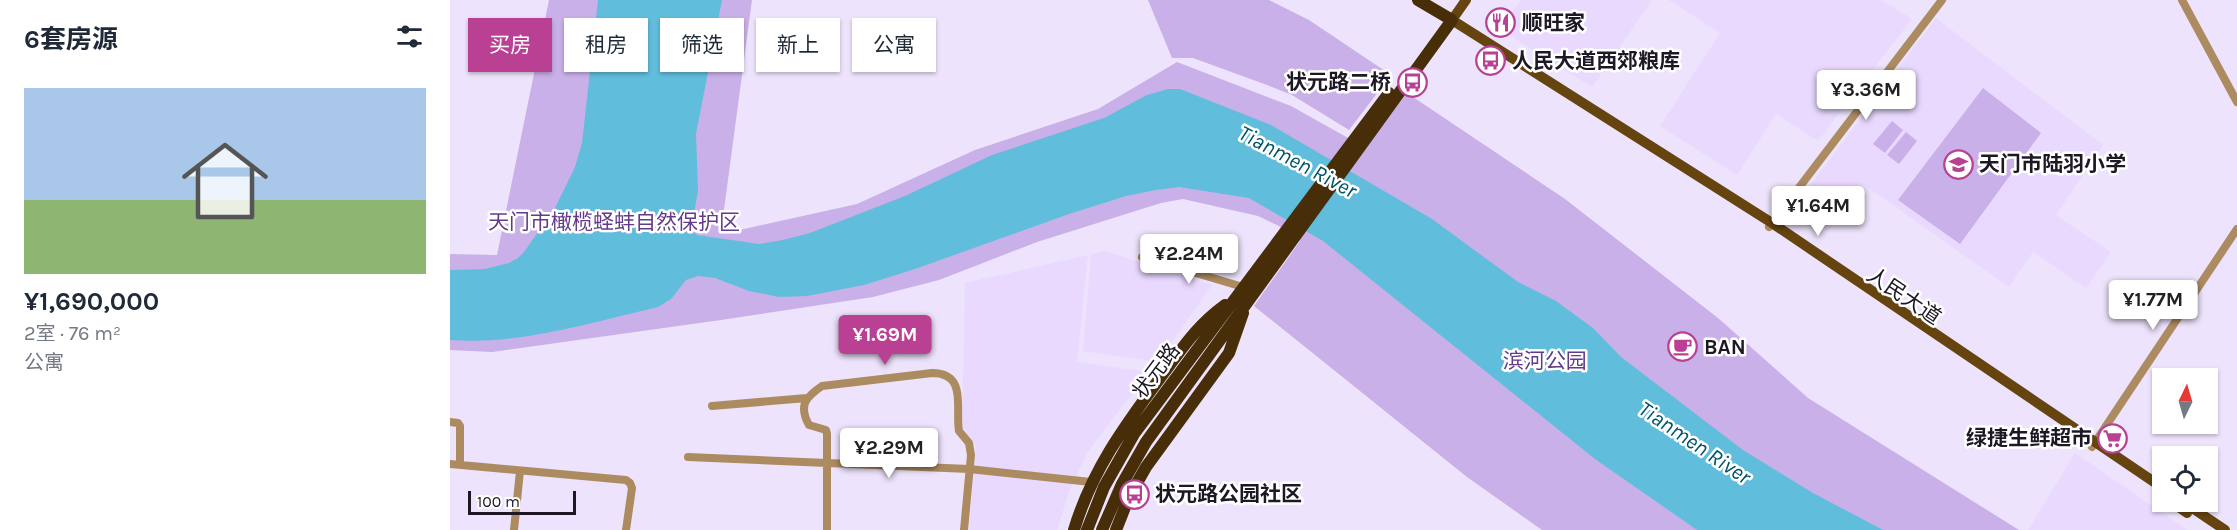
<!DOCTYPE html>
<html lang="zh">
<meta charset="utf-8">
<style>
body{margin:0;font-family:Karla,"Noto Sans SC",sans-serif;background:#f6f6f7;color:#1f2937;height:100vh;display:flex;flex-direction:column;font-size:22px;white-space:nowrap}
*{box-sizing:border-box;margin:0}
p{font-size:20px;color:#747a83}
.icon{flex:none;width:33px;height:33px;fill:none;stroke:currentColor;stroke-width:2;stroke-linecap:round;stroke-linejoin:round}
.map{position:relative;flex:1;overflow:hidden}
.side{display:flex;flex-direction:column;background:#fff;width:450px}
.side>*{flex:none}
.banner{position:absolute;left:18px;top:18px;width:570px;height:54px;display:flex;gap:12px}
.needle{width:39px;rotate:5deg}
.controls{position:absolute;left:1702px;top:368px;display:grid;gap:12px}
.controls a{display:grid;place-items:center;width:66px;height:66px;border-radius:0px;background:#fff;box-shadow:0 2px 4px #0004;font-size:30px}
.scale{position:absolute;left:18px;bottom:15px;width:108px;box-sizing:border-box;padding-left:6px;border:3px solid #1d1823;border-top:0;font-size:16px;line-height:21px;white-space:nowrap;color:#1d1823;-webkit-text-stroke:4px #fff;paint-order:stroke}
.price{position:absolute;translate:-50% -51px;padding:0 14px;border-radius:6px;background:#fff;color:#222;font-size:20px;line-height:39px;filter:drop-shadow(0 2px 3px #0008)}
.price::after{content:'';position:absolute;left:50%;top:36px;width:18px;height:14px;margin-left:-9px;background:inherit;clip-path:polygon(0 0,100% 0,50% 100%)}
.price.selected{background:#ba4094;color:#fff}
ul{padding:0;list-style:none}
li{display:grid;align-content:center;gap:12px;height:318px;padding:0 24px}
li+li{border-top:2px solid #e0e1e3}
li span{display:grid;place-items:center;height:186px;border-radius:0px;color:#555}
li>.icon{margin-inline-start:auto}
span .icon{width:108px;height:108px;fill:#fffc;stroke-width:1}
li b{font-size:26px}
h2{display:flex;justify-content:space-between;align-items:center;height:72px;padding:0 24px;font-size:26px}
.tag{padding:0 21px;border-radius:0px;background:#fff;box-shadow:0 2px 4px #0004;font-size:21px;line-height:54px}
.tag.selected{background:#ba4094;color:#fff}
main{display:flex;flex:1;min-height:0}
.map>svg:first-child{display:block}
.built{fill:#e9d9ff}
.green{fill:#c9b0e8}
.water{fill:#61bddc}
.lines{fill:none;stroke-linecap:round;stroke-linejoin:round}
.minor{stroke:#ad8b61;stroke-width:8}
.major{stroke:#66440f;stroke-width:10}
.highway{stroke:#482e08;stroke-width:12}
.labels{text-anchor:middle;stroke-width:5;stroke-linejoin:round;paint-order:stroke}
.poi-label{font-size:21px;font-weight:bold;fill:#1d1823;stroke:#fff;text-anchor:start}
.park-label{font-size:21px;fill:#623b89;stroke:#fff}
.street-label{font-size:21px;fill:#1d1823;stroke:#fff}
.water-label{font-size:22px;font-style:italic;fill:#005367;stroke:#fff}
</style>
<main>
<section class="side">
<h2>6套房源<svg class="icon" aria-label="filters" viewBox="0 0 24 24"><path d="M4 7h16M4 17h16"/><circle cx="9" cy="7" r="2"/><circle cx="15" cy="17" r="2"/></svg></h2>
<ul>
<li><span style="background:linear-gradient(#a9c7e8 60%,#8fb573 0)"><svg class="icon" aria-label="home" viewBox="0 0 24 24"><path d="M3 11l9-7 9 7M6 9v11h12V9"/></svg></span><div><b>¥1,690,000</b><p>2室 · 76 m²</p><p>公寓</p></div></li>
</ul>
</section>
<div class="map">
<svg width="1787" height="530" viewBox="0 0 1787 530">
<rect width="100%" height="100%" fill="#ede3fc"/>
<path class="built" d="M1071 0H1202L1142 87 1050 29Z
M1219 0H1431L1462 19 1368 141 1326 114 1287 175 1210 126 1270 33Z
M1486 18 1653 145 1606 215 1661 252 1636 288 1583 252 1559 287 1413 184 1378 231 1344 207Z
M655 251 762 285 708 362 633 351 641 254Z
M638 255 627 362 691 371 693 379 637 453 620 489 607 530H519L526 446 512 427 515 283Z
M1625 453 1737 530H1578Z"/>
<path class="green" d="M99 0H302L271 232 294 229 407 204 525 150 648 109 727 62 841 106 916 148 957 93 1115 199 1268 318 1358 398 1569 530H1092L1017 477 804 306 850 241 829 226 808 216 733 199 711 203 587 242 489 280 423 297 271 320 42 352 0 350V254L47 255Z
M698 0H819L859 20 941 75 899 130 842 95 817 85 743 58H722Z
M1533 88 1591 133 1510 244 1448 200Z
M1442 121 1453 130 1435 153 1423 144Z
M1456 132 1467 141 1449 164 1437 155Z"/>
<path class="water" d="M148 0H272L246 134 248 191 241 229 247 235 309 244 333 240 360 233 455 196 542 155 654 118 697 95 718 89H730L821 125 982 219 1068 282 1106 301 1143 328 1171 357 1293 450 1363 493 1433 530H1247L1145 459 873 241 799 198 729 187 706 190 676 196 619 214 465 269 414 285 357 296 329 297 299 291 265 278 248 276 236 280 221 299 208 307C139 323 71 345 0 340V270L35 269 59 263 68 258 74 252 105 208 125 167 132 143Z"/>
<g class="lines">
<path class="minor" d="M1732 0 1787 102
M1319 227 1492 0
M692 257 793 287
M262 406 357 398
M0 422 8 423 10 426V465
M1642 447 1787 229
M238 457 519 469 641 482
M0 464 176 480 180 483 182 488 176 530
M64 530 70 471
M377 530V434L376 430 359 425C348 405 356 397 372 386L482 373C518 373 505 409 509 431L519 443 521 455 514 530"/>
<path class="major" d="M1016 0 1002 20 1322 223 1713 488
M1720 501 1737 513
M1732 501 1775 530"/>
<path class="highway" d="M624 530C642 470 674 427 710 378 732 349 745 327 775 305
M637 530 654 487 684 434 939 93
M652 530 672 484 696 442 1002 20 968 0
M666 530 679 497 696 467 779 353 793 313"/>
</g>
<defs>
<symbol id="restaurant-ring" viewBox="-11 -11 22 22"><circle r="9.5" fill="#fff" stroke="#ba4094" stroke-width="1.5"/><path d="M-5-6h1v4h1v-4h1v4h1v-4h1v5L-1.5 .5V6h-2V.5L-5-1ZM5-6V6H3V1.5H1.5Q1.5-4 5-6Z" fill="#ba4094"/></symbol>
<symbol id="bus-ring" viewBox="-11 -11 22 22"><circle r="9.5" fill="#fff" stroke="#ba4094" stroke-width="1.5"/><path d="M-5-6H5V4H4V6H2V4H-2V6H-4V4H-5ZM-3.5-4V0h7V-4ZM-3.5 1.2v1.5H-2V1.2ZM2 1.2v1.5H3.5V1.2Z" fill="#ba4094"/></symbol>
<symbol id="school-ring" viewBox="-11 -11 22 22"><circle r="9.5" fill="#fff" stroke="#ba4094" stroke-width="1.5"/><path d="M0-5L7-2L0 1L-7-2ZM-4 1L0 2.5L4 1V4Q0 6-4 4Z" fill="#ba4094"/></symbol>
<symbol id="cafe-ring" viewBox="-11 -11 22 22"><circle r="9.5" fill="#fff" stroke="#ba4094" stroke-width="1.5"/><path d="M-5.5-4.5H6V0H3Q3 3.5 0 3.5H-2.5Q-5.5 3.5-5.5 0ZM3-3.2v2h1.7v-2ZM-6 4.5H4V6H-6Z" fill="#ba4094"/></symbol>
<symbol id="supermarket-ring" viewBox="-11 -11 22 22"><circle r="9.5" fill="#fff" stroke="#ba4094" stroke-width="1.5"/><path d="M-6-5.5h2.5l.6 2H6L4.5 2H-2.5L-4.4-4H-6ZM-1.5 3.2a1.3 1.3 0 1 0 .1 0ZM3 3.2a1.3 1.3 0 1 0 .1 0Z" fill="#ba4094"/></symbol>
</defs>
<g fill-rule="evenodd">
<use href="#restaurant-ring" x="1034" y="6" width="33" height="33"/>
<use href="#bus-ring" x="1024" y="44" width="33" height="33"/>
<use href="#bus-ring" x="946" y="66" width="33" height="33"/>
<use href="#school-ring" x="1492" y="148" width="33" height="33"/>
<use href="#cafe-ring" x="1216" y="330" width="33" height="33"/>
<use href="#supermarket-ring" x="1646" y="422" width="33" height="33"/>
<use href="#bus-ring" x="668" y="478" width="33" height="33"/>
</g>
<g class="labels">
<g class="poi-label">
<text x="1072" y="30">顺旺家</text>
<text x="1062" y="68">人民大道西郊粮库</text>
<text x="941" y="89" text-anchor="end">状元路二桥</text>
<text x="1529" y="171">天门市陆羽小学</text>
<text x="1254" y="354">BAN</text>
<text x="1642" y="445" text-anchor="end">绿捷生鲜超市</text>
<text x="705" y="501">状元路公园社区</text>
</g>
<g class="park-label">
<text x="164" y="229">天门市橄榄蛏蚌自然保护区</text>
<text x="1095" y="368">滨河公园</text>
</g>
<g class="street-label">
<text transform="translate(1454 296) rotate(34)" y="7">人民大道</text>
<text transform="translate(706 371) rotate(-53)" y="7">状元路</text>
</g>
<g class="water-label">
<text transform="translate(848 161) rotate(28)" y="8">Tianmen River</text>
<text transform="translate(1245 442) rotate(34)" y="8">Tianmen River</text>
</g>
</g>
</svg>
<div class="controls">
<a><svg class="needle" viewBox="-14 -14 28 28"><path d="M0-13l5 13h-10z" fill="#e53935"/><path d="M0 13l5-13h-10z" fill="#747a83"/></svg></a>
<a><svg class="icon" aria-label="locate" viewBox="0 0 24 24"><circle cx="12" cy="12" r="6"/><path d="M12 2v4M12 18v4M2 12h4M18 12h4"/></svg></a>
</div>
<div class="scale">100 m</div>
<b class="price" style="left:1416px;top:121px">¥3.36M</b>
<b class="price" style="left:1368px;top:237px">¥1.64M</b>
<b class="price" style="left:739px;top:285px">¥2.24M</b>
<b class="price" style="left:1703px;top:331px">¥1.77M</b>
<b class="price selected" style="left:435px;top:366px">¥1.69M</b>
<b class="price" style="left:439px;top:479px">¥2.29M</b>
<div class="banner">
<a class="tag selected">买房</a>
<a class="tag">租房</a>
<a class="tag">筛选</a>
<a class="tag">新上</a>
<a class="tag">公寓</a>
</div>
</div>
</main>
